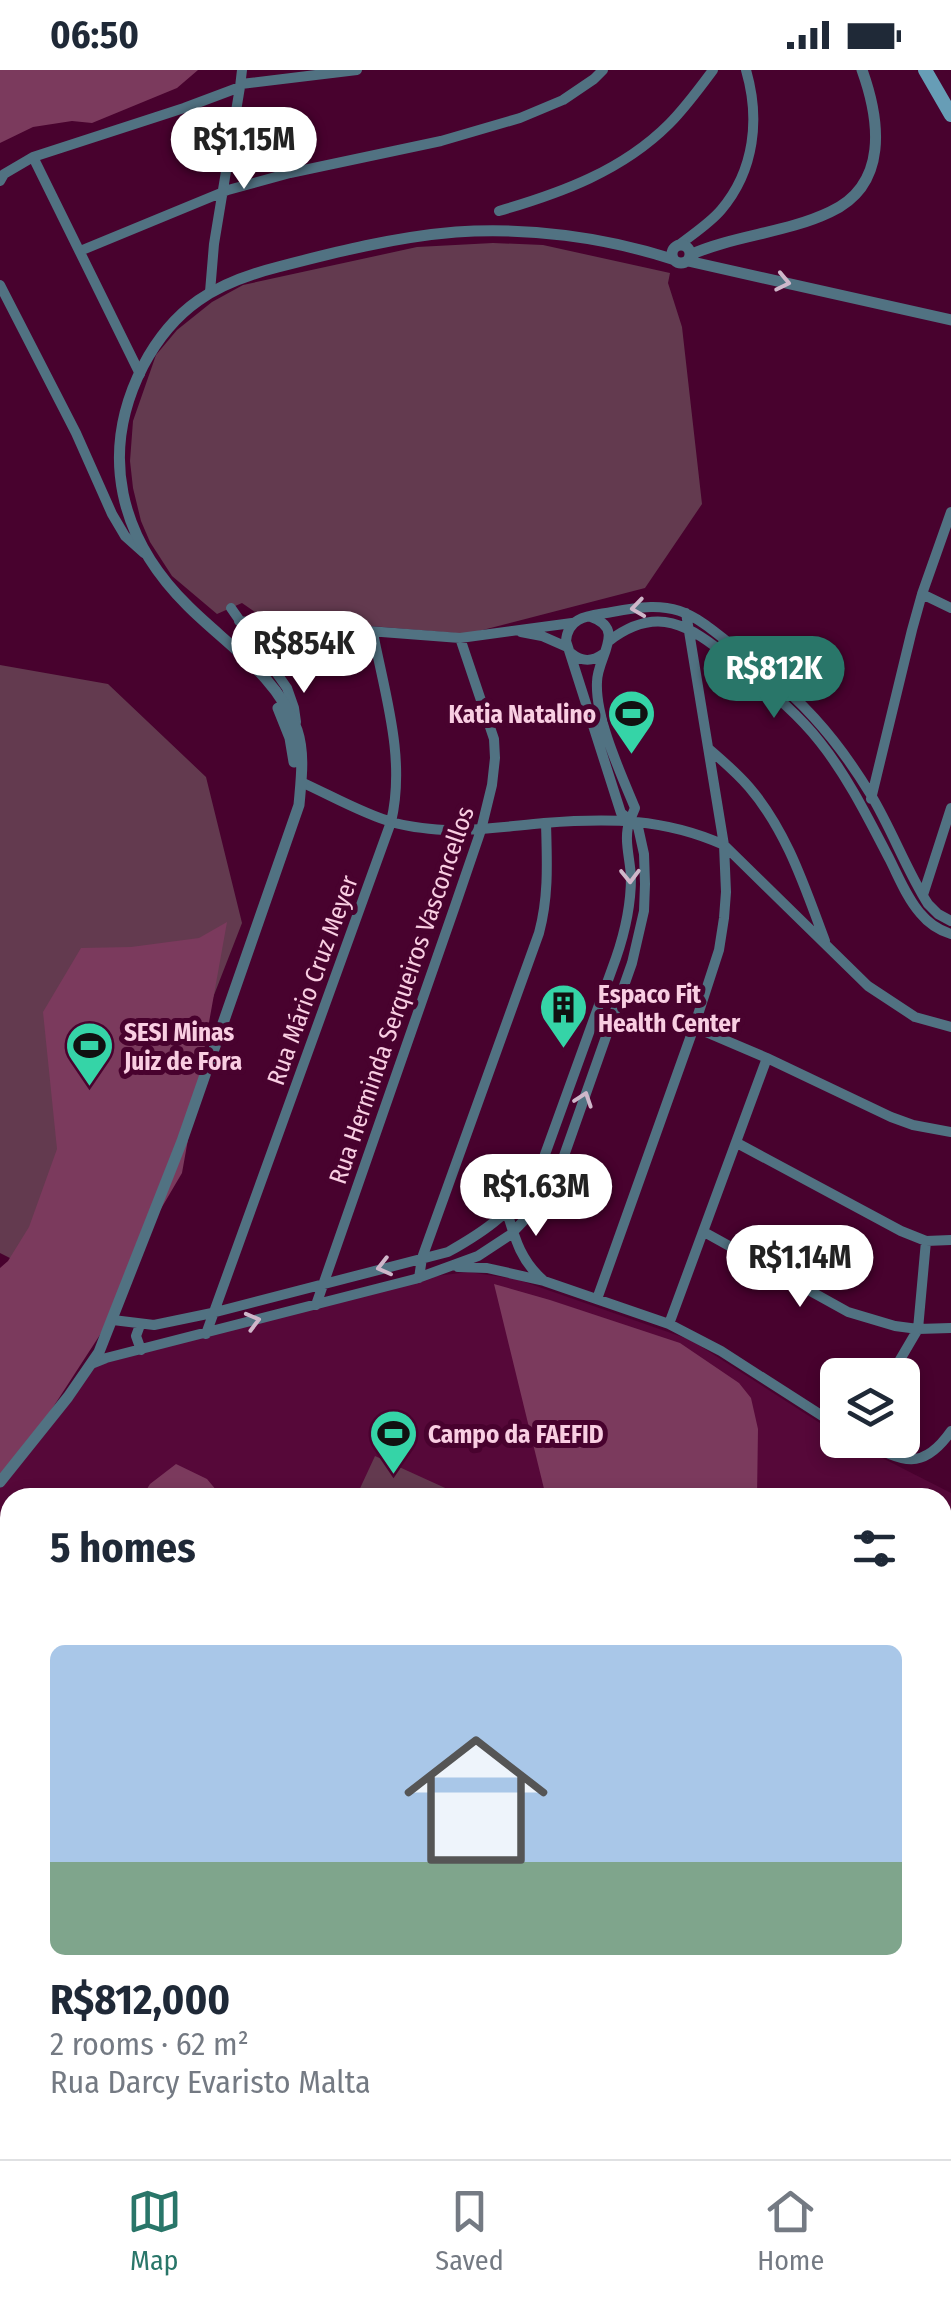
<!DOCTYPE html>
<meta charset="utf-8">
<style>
body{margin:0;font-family:"Fira Sans Condensed",sans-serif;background:#f2f2f3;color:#1f2937;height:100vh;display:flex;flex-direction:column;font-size:38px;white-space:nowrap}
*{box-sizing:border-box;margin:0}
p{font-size:32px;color:#747a83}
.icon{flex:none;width:55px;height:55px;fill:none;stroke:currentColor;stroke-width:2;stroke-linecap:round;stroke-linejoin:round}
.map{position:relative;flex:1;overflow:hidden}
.side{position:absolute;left:0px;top:1418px;width:952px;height:672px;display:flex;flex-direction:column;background:#fff;border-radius:30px 30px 0 0;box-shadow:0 5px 15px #0003}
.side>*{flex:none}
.buttons{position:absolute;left:820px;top:1288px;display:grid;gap:20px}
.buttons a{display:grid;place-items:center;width:100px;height:100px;border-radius:15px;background:#fff;box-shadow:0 5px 15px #0003;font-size:50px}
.price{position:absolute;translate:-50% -85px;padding:0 22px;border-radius:35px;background:#fff;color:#222;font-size:32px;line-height:65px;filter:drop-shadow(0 2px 5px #0008)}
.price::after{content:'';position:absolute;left:50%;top:60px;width:30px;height:22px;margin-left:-15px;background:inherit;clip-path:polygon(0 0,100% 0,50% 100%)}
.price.on{background:#297669;color:#fff}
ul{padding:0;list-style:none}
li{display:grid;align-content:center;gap:20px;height:530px;padding:0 50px}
li span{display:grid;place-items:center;height:310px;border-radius:15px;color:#555}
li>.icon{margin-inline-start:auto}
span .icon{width:180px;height:180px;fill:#fffc;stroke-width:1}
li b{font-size:42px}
h2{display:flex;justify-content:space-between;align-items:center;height:120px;padding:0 50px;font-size:42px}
.status{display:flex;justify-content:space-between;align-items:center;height:70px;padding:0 50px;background:#fff;direction:ltr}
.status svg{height:28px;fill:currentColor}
.menu{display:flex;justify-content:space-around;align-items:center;height:140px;border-top:2px solid #e0e1e3;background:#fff;font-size:28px;color:#747a83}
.menu a{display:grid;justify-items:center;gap:5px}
.menu .on{color:#297669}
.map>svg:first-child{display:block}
.built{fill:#560839}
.green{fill:#633a4f}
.forest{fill:#7b3a5d}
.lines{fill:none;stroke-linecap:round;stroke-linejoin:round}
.minor{stroke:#517282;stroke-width:10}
.tertiary{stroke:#517282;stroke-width:11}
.secondary{stroke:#679db6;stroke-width:14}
.oneway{stroke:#cfb7ca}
.labels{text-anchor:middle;stroke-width:10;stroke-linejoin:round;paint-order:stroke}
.poi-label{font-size:25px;font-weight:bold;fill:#f9cee2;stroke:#48022e;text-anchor:start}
.street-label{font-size:25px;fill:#f9cee2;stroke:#48022e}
</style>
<div class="status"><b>06:50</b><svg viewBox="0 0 49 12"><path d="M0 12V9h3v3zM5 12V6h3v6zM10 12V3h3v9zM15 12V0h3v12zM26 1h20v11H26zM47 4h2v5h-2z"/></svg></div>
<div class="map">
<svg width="951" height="2089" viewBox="0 0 951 2089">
<rect width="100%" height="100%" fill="#48022e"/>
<path class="built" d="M468 1202 516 1209 691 1270 837 1364 838 1370H847L951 1423V1453L943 1466 942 1428H10V2080H873V2089H0V1417L97 1295 436 1206Z"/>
<path class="green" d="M493 173 543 175 670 203 668 213 682 257 702 434 645 518 467 564 262 547 242 533 217 544 172 506 150 472 141 451 133 418 130 391 133 351 156 285 177 260 212 232 243 215 417 177Z
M0 595 108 614 206 707 242 853 95 1231 0 1183Z
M375 1386 465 1427H356Z"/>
<path class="forest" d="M0 0H198L177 18 92 53 72 51 33 57 0 73Z
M227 852 182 1103 139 1176 107 1254 48 1345 0 1408V1198L8 1191 29 1157 57 1079 43 942 81 878 131 877 199 868Z
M494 1214 550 1230 680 1273 739 1313 751 1328 758 1359 757 1427H546Z
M176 1394 207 1409 222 1427H142L150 1414Z
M10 1920V2065L0 2063V1922Z"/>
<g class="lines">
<path class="minor" d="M241 14 357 0
M33 87 140 304
M0 111 4 104 33 87 184 38 240 17 242 0
M499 141C561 123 622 101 669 54 685 38 699 19 713 0
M679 175C693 164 710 153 721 140 755 100 760 48 746 0
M80 181 228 120 290 103 441 71 520 48 563 30 594 9 603 0
M0 215 76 363 112 444 125 466 144 483
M210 222 214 174 240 17
M922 524 951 538
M231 538 287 618 294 638 296 652
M239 551 460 568 572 553
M521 562 542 566 567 577
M609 571C657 534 689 555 731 589 762 615 795 640 820 672 848 707 869 750 890 790 899 808 907 828 920 843 929 854 938 860 951 864
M571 583C582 592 592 592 603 584
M709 679C723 691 737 703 749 717 787 761 805 818 825 871
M301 712C328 724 365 745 392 752 408 757 428 759 445 760 478 761 511 756 544 753 609 748 664 748 724 775L868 916 915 947 951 957
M871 729 912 560 922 524 951 442
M923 825 951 738
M694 957 767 988 891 1047 913 1055 951 1062
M737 1073 901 1161 926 1171 951 1170
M507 1142C515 1169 521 1191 543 1210
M704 1162 848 1242 895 1256 918 1259 951 1258
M458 1197 487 1198 544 1211 669 1254 721 1281 838 1356
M419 1208 422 1188 539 863C549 826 547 791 546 753
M597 1229 694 957 719 880 724 848 726 822 724 775 686 543
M316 1235 455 836 481 760 492 715 495 688 494 669 460 568
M113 1250 154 1255 212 1243 448 1182C491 1158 511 1142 539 1101L616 888C625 862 631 835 631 807 630 787 623 768 630 750L621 743 566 571C568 545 591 546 612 542 680 528 691 543 743 584 799 627 834 664 871 725 892 760 906 799 928 834L938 844 951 851
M669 1254 767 988
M140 1255 136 1266 141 1280
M206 1264 391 752C406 689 385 625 373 563
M91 1294 106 1288 415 1209 478 1186 510 1165 536 1138 559 1100 632 893 644 841 645 814 644 784 638 757 630 750 635 738C621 704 595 648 597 612 597 587 627 559 591 547
M891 1305 918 1259 926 1171
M861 1370C900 1390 921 1404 951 1361
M944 1755 951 1592
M942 1941 951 1940
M922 2089V2080"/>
<path class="tertiary" d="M672 184a9 9 0 1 1 18 0a9 9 0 1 1-18 0Z
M690 185C735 165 786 163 830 142 889 115 880 50 862 0
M688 191 951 250
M278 638 290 668 294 692
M0 1412 68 1327 99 1282 182 1071 299 735C301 711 305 684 297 660 278 606 227 575 188 536 120 469 98 384 143 296 174 237 215 213 278 197 336 182 395 167 456 162 527 157 604 167 672 189"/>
<path class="secondary" d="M925 0 951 45
M394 2080 396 2089
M0 2081 29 2085 130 2080"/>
</g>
<defs><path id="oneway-chevron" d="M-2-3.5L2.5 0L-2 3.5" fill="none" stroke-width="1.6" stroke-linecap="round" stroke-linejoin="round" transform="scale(2.5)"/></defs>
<g class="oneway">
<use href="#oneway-chevron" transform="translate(783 212) rotate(12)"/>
<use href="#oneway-chevron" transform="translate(638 538) rotate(172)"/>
<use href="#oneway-chevron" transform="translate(630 806) rotate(89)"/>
<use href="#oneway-chevron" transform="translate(584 1029) rotate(-71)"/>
<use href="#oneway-chevron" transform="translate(384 1197) rotate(166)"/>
<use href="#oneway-chevron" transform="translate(253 1251) rotate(-15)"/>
</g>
<defs>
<symbol id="stadium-pin" viewBox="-11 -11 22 30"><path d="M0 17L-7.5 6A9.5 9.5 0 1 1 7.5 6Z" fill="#35d4a7" stroke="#48022e"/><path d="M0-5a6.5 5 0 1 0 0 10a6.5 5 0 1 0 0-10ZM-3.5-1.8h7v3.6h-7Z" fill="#111"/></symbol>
<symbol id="building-pin" viewBox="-11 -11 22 30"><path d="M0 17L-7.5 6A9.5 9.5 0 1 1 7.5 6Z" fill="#35d4a7" stroke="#48022e"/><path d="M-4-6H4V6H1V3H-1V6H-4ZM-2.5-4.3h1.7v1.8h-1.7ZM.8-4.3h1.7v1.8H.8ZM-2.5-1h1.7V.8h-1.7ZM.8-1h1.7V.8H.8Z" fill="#111"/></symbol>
</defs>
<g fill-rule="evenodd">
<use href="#stadium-pin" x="604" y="616" width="55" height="75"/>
<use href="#building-pin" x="536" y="910" width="55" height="75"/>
<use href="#stadium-pin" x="62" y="948" width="55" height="75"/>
<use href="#stadium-pin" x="366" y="1336" width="55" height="75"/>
</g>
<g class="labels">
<g class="poi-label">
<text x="596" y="653" text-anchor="end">Katia Natalino</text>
<text x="598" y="933">Espaco Fit<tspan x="598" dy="29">Health Center</tspan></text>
<text x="124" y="971">SESI Minas<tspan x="124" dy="29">Juiz de Fora</tspan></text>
<text x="428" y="1373">Campo da FAEFID</text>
</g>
<g class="street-label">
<text transform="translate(312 910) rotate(-70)" y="9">Rua Mário Cruz Meyer</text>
<text transform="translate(401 925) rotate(-71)" y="9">Rua Herminda Serqueiros Vasconcellos</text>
</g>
</g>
</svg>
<div class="buttons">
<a><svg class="icon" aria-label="layers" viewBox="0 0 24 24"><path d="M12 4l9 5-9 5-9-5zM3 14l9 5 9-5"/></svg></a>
</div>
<b class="price" style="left:244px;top:122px">R$1.15M</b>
<b class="price" style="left:304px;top:626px">R$854K</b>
<b class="price on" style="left:774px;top:651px">R$812K</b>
<b class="price" style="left:536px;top:1169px">R$1.63M</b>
<b class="price" style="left:800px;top:1240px">R$1.14M</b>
<section class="side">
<h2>5 homes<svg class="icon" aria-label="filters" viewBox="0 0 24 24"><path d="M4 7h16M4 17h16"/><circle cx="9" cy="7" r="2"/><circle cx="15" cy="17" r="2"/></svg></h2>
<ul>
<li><span style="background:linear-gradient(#a9c7e8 70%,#7fa58c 0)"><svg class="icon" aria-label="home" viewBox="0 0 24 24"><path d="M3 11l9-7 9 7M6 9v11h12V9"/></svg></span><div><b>R$812,000</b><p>2 rooms · 62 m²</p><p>Rua Darcy Evaristo Malta</p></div></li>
</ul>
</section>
</div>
<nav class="menu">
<a class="on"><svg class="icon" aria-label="map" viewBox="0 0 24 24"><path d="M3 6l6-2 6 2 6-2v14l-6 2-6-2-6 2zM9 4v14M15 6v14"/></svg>Map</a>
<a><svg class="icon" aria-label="saved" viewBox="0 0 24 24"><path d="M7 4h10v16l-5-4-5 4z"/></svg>Saved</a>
<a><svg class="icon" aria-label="home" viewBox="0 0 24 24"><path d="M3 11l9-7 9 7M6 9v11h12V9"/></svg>Home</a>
</nav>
